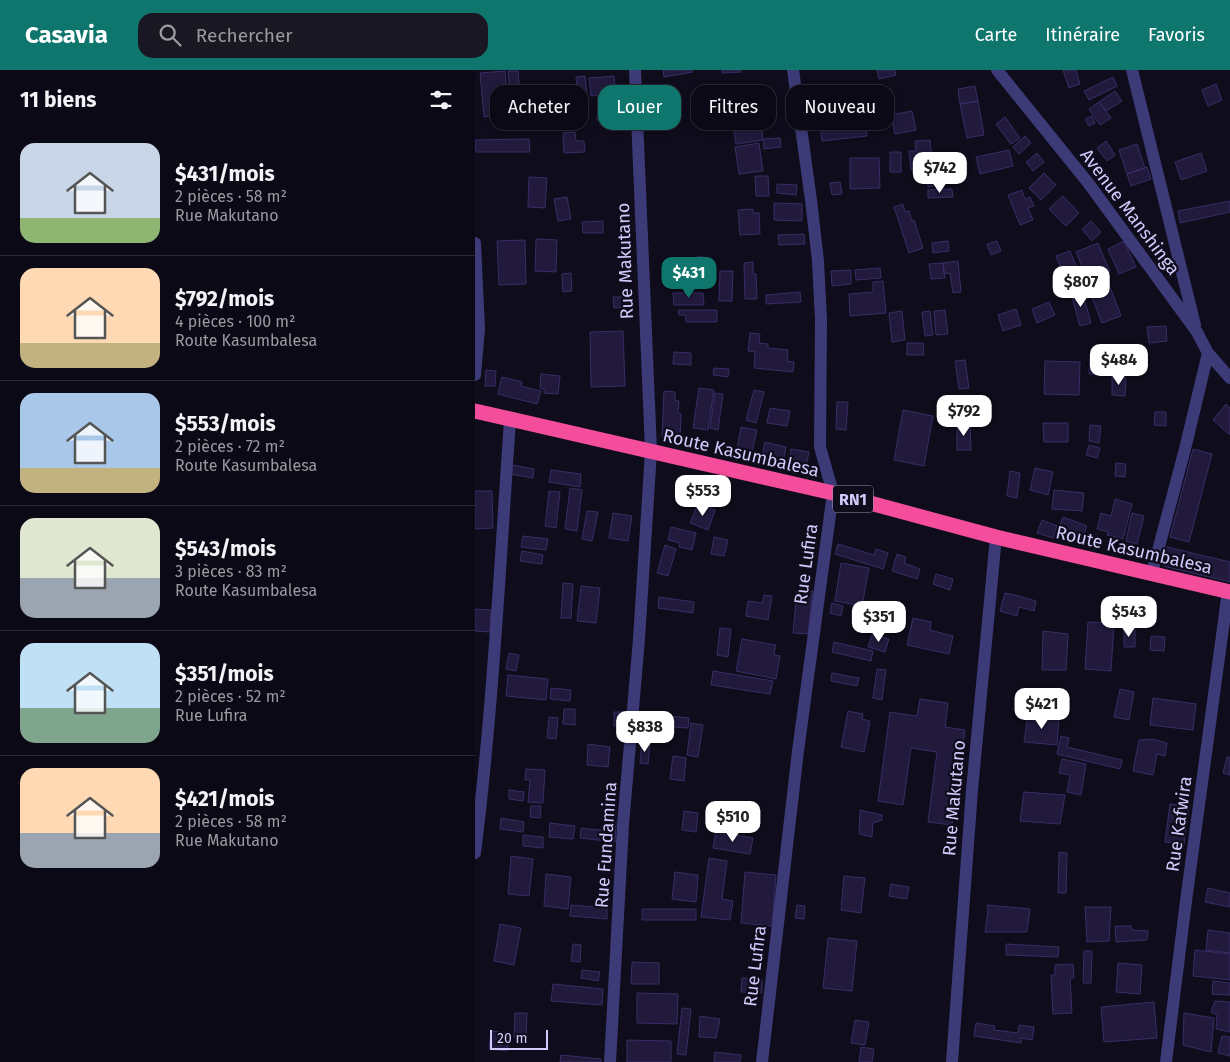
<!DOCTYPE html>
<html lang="fr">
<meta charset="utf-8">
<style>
body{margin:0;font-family:"Fira Sans",sans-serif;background:#191722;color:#f1f3f6;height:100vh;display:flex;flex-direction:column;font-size:19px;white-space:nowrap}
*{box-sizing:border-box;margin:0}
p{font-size:16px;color:#9a9aa0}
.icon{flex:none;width:28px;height:28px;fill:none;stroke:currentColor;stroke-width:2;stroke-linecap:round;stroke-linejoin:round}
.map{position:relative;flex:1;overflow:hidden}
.sheet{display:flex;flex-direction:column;background:#0b0915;width:475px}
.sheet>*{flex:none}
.guide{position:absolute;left:15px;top:15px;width:475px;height:45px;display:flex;gap:10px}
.scale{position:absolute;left:15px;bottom:12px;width:58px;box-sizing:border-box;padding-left:5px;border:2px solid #d1cbfc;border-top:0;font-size:14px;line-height:18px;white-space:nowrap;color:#d1cbfc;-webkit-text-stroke:4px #0f0c1c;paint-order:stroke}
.price{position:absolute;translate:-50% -42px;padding:0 11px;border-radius:10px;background:#fff;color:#222;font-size:16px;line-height:32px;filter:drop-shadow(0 1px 2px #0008)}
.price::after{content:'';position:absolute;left:50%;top:30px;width:15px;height:11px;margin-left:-8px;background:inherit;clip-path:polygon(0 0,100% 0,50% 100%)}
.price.current{background:#0f766e;color:#fff}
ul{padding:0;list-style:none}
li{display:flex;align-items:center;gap:15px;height:125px;padding:0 20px}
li+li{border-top:1px solid #2b2a34}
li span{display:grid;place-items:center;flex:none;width:140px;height:100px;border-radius:15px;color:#555}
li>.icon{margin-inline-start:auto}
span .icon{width:60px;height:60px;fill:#fffc;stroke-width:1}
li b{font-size:21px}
h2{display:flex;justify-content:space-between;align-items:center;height:60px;padding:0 20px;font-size:21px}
.tag{padding:0 18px;border-radius:15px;background:#0b0915;box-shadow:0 2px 8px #0003,0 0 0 1px #2b2a34;font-size:18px;line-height:45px}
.tag.current{background:#0f766e;color:#fff}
header{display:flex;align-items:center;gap:30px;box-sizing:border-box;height:70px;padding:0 25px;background:#0f766e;color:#fff}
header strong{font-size:24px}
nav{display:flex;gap:28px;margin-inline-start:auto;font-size:18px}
.search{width:350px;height:45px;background:#191722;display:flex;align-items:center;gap:12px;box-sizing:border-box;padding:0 18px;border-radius:15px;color:#9a9aa0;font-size:19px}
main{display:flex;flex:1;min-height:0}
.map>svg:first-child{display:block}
.building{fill:#211a3c;stroke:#392d66}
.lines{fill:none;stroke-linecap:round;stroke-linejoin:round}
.minor{stroke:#3d3a78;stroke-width:12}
.highway{stroke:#f44d9b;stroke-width:15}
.labels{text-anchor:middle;stroke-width:4.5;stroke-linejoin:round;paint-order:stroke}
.shield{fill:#0f0c1c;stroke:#9792b9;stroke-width:1}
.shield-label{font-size:16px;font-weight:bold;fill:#d1cbfc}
.street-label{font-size:18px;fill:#d1cbfc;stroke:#0f0c1c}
</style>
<header>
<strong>Casavia</strong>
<div class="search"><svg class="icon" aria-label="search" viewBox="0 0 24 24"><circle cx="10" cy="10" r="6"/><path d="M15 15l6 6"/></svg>Rechercher</div>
<nav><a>Carte</a><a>Itinéraire</a><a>Favoris</a></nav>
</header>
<main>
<section class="sheet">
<h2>11 biens<svg class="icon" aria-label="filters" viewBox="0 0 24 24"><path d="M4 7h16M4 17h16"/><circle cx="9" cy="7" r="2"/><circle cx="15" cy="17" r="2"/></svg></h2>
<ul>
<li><span style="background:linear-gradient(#c9d6e8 75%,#8fb573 0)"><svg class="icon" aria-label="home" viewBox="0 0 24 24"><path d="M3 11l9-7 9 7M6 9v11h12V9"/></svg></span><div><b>$431/mois</b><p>2 pièces · 58 m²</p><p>Rue Makutano</p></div></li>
<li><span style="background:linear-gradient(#ffd9b3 75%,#c2b280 0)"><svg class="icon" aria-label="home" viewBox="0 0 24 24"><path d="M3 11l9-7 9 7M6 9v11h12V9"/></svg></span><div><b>$792/mois</b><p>4 pièces · 100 m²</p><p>Route Kasumbalesa</p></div></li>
<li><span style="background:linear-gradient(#a9c7e8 75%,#c2b280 0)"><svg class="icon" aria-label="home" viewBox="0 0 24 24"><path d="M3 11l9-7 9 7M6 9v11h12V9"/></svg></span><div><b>$553/mois</b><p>2 pièces · 72 m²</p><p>Route Kasumbalesa</p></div></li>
<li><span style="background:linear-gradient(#dfe7d0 60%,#9aa5b1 0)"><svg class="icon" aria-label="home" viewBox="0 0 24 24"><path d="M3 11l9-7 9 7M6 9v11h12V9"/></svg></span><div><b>$543/mois</b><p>3 pièces · 83 m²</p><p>Route Kasumbalesa</p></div></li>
<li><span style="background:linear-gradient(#bfe0f5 65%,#7fa58c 0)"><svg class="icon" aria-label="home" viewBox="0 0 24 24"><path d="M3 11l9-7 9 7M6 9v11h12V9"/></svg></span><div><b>$351/mois</b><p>2 pièces · 52 m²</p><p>Rue Lufira</p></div></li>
<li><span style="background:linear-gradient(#ffd9b3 65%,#9aa5b1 0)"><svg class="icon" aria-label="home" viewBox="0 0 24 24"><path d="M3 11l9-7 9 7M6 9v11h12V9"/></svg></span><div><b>$421/mois</b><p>2 pièces · 58 m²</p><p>Rue Makutano</p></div></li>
</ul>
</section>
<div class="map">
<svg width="755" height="992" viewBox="0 0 755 992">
<rect width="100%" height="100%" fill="#0f0c1c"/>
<path class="building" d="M188 0H217L218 2 189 7Z
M247 0H265L266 2 247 3Z
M402 0H420L421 5 404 9Z
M588 0H594L595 1 601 0 605 14 594 18Z
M30 1 34 44 9 47 5 3Z
M33 1H43L46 34 36 35Z
M110 6 112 25 103 26 101 7Z
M139 6 141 23 116 26 114 8Z
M638 7 642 16 614 30 609 21Z
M741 14 747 30 733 36 727 20Z
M500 16 503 31 485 34 483 19Z
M640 21 647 31 631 41 624 32Z
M100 27 103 51H97L98 58 90 59 87 28Z
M503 31 509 65 492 68 485 34Z
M624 32 636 48 625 55 614 39Z
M241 34 245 47 235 50 231 37Z
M123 36 133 37 132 51 122 50Z
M437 41 441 60 420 64 416 45Z
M617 46 620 53 614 56 610 49Z
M530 47 545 68 536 74 521 54Z
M285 48 288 70 261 74 258 52Z
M390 50 392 66 347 71 345 54Z
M100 62 101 71H109L110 82 89 83 88 63Z
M550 66 556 73 544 84 538 77Z
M305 68 306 77 289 79 288 69Z
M54 69 55 82H1L0 70Z
M455 70 458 98 436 100 434 81H441L440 71Z
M631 71 640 85 632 91 622 78Z
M284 73 288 101 264 104 260 77Z
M662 74 670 98 652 104 644 80Z
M534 80 538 96 505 104 501 87Z
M415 82H426V102H415Z
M562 83 569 92 558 101 551 92Z
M726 83 732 101 706 110 700 92Z
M375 88H404L405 118 375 119Z
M672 97 676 109 656 116 652 104Z
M464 103 466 114 453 117 451 105Z
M569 103 581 115 566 130 554 118Z
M280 106H293L294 126H281Z
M54 107 72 108 70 138 53 137Z
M365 112 367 124 357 125 355 113Z
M302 114 322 115 321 125 302 123Z
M477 119 478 127 453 128V120Z
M547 120 550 129 555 127 559 136 553 138 558 150 545 155 533 125Z
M588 126 604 143 591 156 574 139Z
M92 127 96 149 83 151 79 129Z
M755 131V142L705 153 703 141Z
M299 133 327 134V151L299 150Z
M428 134 430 142 434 141 437 151 439 150 448 178 434 183 419 137Z
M278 139V143H284L285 164 265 165 263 140Z
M128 151V163H108L107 152Z
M616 151 626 162 617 171 607 159Z
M329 164 330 174 304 175 303 165Z
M61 169 82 170 81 202 60 201Z
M50 170 51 214 24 215 22 171Z
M473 171 474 181 458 183 457 173Z
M522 171 526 181 516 185 512 174Z
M649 171 661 197 644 204 633 179Z
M623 173 635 202 613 211 601 182Z
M595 181 608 213 594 218 581 186Z
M222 186 234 188 233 198 220 197Z
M483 191 486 222 478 223 475 203 469 204 468 193Z
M278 192V204H281L282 229H270L269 193Z
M468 193 470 208 456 209 454 194Z
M405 198 406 208 381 210 380 200Z
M376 200V214L357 216 356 201Z
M245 201H258L257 231H244Z
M96 203 97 221 88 222 87 204Z
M408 211 411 243 375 246 374 224 398 222V212Z
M635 217 646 246 627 253 616 225Z
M607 221 616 253 605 256 596 224Z
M325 222 326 232 291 234V225Z
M198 223H228L229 235H199Z
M138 227H152V237L139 238Z
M574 232 580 245 562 253 557 239Z
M541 239 546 255 528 261 523 245Z
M203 240H242V252H211L210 245H204Z
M470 240 473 264 461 265 459 241Z
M427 241 430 270 417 272 414 243Z
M455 241 458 265 450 266 447 242Z
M691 256 692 271 674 273 672 257Z
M148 261 150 316 116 317 115 262Z
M275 263 285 264 284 273 293 274V278L313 280 312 291 319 292 318 302 279 298 280 282 273 281Z
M432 273H448L449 285H432Z
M640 276 655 278 653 300 638 298Z
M616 279 629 280 627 305 614 304Z
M199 282 216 283V295L198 294Z
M490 290 494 318 484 319 480 291Z
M570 291 605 292 604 325 569 324Z
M239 298 254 299 253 307 238 305Z
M11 300 21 301 20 316H10Z
M66 304 85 306 83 324 69 323V319L65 318Z
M27 307 47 312 46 316 66 321 62 334 23 324Z
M637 307 651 308 650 326 637 325Z
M224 318 239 320 233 360 218 358Z
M279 320 289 322 281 353 271 350Z
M189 321 200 322V330L204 331 203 343 206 344 205 368 187 367Z
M240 323 248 324 243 360 235 358Z
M362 332H373L371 360 361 359Z
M751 334 755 338V365L738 350Z
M295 338 315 341 312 356 292 353Z
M428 340 458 346 449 396 419 390Z
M680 342H691V356L679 355Z
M482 353H495L496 380H482Z
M568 353H593V372H569Z
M615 355 626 356 624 373 614 371Z
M266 357 282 360 277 382 262 379Z
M290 372 311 377 307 396 286 391Z
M614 375 625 378 622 388 611 385Z
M316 379 334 382 330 401 313 398Z
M718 379 737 384 714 472 695 467Z
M641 393 651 394 650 407 640 406Z
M37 395 59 399 58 408 35 404Z
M560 398 578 402 573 425 555 420Z
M76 400 106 404 105 417 74 412Z
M535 401 545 403 542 428 532 426Z
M95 418 107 420 102 461 90 459Z
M579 420 609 423 607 441 577 439Z
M0 421H17L18 458 0 459Z
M74 421 85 422 81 458 70 456Z
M640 429 657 434 648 469 632 465 633 462 622 459 626 443 636 446Z
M223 434 240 440 233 460 215 453Z
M112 441 123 442 117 471 107 469Z
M138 443 157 446 153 471 134 468Z
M657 443 669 446 662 474 651 471Z
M588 447 612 456 608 466 584 457Z
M567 450 582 456 578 468 562 463Z
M196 457 221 463 217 480 204 477 205 473 193 470Z
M48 466 73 469 71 480 46 477Z
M239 467 253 470 249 486 236 484Z
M363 474 399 485 401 479 413 483 408 499 360 484Z
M190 475 201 479 193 506 182 503Z
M692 477 755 492V512L688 496Z
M47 481 68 485 67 494 45 491Z
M422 484 431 487 429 493 445 499 442 509 417 501Z
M366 493 394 498 387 536 360 531Z
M461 504 478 509 475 520 458 514Z
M88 513 98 514 96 548H86Z
M106 516 125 518 121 553 102 551Z
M322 520 338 521 333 564 318 563Z
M530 523 540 525 561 531 559 541 544 537 542 546 525 541Z
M289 525 297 526 293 550 271 546 273 531 287 533Z
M184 527 219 532 218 543 183 538Z
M357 533 368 536 366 546 355 543Z
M0 539 16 540 15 562 0 561Z
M438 548 456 552 455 560 478 566 474 584 432 575Z
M613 552 639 553 636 601 610 599Z
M245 558 256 559 253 587 242 585Z
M649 559H660V577H649Z
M568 561 593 564 591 600H567Z
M397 565 414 569 410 582 393 577Z
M676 566 690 567 689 581 675 580Z
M267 569 301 575 299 585 305 586 301 609 261 601Z
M359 572 398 581 396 591 357 582Z
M34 583 44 585 41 601 31 599Z
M402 599 411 600 407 630 398 628Z
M238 601 298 611 295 624 236 615Z
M357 603 384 608 382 616 356 611Z
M33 605 73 609 71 630 31 626Z
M76 618 96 620 95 631 75 629Z
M645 619 659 622 654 650 639 647Z
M678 628 721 634 718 660 675 655Z
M445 629 473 633 470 657 490 660 477 755 453 752 462 682 436 678 428 735 403 731 415 642 442 646Z
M89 639H100V655L88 654Z
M373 641 388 644 387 649 395 651 389 682 366 677Z
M139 642H150V656H139Z
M553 643 584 648 582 675 549 672Z
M173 644 214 648 213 658 195 657V662L171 660Z
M74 647 83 648 81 669 72 668Z
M216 653 228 655 223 687 212 685Z
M586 666 594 668 592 677 647 690 645 699 582 684Z
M677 669 692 673 690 686 682 684 678 705 658 701 664 670Z
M167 672 175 673 173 694 165 693Z
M113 674 135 677 133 697 112 695Z
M198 686 211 688 209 711 195 709Z
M752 687H755V705L748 703Z
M587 689 611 694 606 725 592 722 595 705 584 703Z
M51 699 70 700 68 733 53 732 55 710H50Z
M34 720 49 722 48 731 34 729Z
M549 722 590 725 585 754 545 751Z
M695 734 714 737 709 774 690 772Z
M56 736H66L65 748 55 747Z
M385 740 407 745V750L398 753 397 767 384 764Z
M209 741 223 743 221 762 207 760Z
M26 748 49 752 48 762 25 759Z
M134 752H141L140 772 105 768 106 758 133 761Z
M75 753 100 756 98 769 74 767Z
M241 762 278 768 275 784 238 778Z
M48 765 68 767V778L48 776Z
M584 782 592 783 591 823H583Z
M36 786 58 789 54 826 33 824Z
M234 788 252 791 247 829 258 831 255 850 226 847Z
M200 802 223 805 221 832 197 829Z
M270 802 301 805 297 856 266 853Z
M71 804 96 807 93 839 69 836Z
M369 806 390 808 386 843 366 840Z
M416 814 434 817 432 829 414 826Z
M733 818 755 823V837L730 832Z
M96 835 132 838V849L95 846Z
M322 835 330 836 329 849 320 848Z
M512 835 555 839 552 862H510L513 840Z
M610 837H636L634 871 612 872Z
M167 839H221V850H167Z
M25 854 46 858 39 895 19 891Z
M640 856H656L657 860 673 861 672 870 641 872Z
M733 860 755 863V883L731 880Z
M353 868 382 871 377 921 348 918Z
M98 874 106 875 105 892 96 891Z
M531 874 584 877 583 887 531 885Z
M720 880 755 884V910L718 906Z
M609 881H617L616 913H608Z
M157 892 184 893V914H156Z
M643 893 667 895 665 924 641 922Z
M598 894 599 908H595L597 943 578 944 576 905H580V895Z
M107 900 125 902 123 911 106 908Z
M267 908 287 910V923L266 922Z
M738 911 755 913V925L737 924Z
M78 914 128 919 127 935 76 931Z
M162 923 203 924 202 954 162 953Z
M740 931 755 932V962L741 959 742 945 736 942Z
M679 932 682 968 629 972 626 937Z
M207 938 216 939 211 985 202 984Z
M40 943H52L51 968 39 967Z
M709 943 739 948 736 982 708 975Z
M225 946 245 949 241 968 224 967Z
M380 950 394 952 390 975 376 973Z
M501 953 520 956 519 960 543 963 544 955 559 957 557 970 546 968V973L499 966Z
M16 961 35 963 32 981 14 979Z
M747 966 755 967V986L743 983Z
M152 970 196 971V992H152Z
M386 977 399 979 397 992H384Z
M240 982 266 985 265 992H239Z
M86 985 126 989V992H85Z"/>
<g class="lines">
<path class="minor" d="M522 0 614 114 722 262 733 283 755 308
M657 0 720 255
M0 173 4 259 0 305
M677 503 710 379 733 283
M0 783C18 639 25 494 35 350
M135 992 148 755 164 569 176 381 160 0
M287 992 323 681 358 423 345 377 346 250 343 191 336 130 318 0
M477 992 497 720 521 467
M691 992 711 831 753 521"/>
<path class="highway" d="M0 341 358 423 521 467 755 522"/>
</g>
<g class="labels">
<rect class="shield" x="358" y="415.5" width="40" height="27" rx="4"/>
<g class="shield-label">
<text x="378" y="435">RN1</text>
</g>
<g class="street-label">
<text transform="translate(655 142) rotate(53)" y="6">Avenue Manshinga</text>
<text transform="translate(150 191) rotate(-92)" y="6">Rue Makutano</text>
<text transform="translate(266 383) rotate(13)" y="6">Route Kasumbalesa</text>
<text transform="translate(659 480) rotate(13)" y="6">Route Kasumbalesa</text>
<text transform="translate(331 494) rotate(-82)" y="6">Rue Lufira</text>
<text transform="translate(479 728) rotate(-85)" y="6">Rue Makutano</text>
<text transform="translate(704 754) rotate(-82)" y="6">Rue Kafwira</text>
<text transform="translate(131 775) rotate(-86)" y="6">Rue Fundamina</text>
<text transform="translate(280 896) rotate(-83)" y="6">Rue Lufira</text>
</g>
</g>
</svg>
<div class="scale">20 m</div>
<b class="price" style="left:465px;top:124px">$742</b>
<b class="price current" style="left:214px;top:229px">$431</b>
<b class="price" style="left:606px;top:238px">$807</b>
<b class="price" style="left:644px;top:316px">$484</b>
<b class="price" style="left:489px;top:367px">$792</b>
<b class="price" style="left:228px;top:447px">$553</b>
<b class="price" style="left:654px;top:568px">$543</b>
<b class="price" style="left:404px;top:573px">$351</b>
<b class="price" style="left:567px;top:660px">$421</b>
<b class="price" style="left:170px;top:683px">$838</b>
<b class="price" style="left:258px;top:773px">$510</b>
<div class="guide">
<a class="tag">Acheter</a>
<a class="tag current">Louer</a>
<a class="tag">Filtres</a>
<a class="tag">Nouveau</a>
</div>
</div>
</main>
